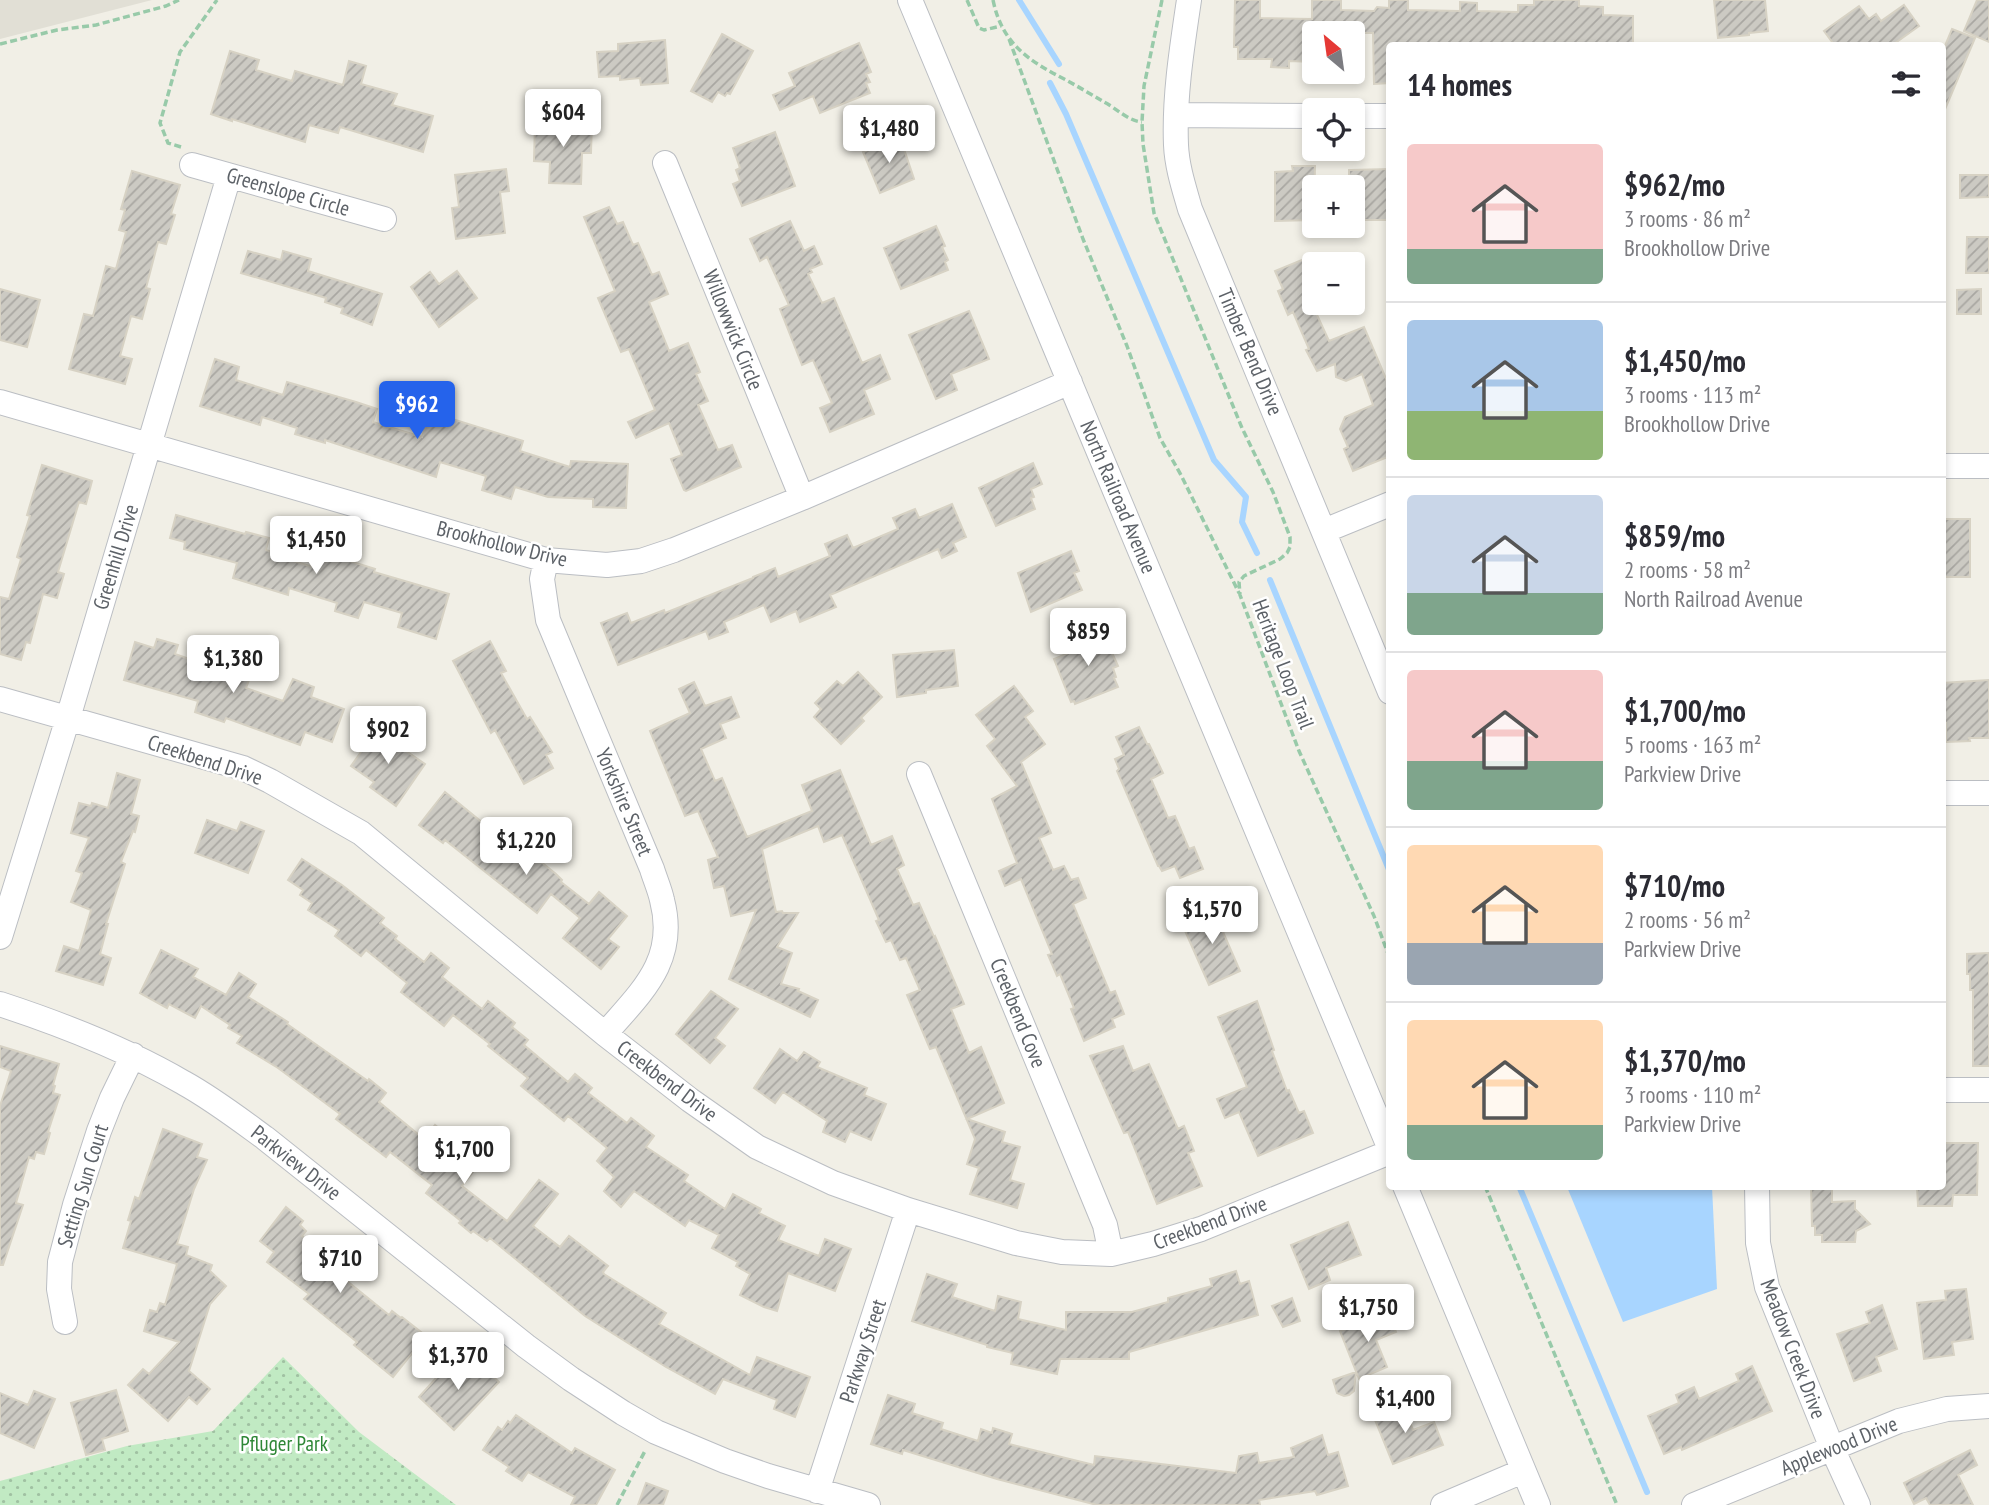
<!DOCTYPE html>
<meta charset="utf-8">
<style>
body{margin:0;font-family:"PT Sans Narrow",sans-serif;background:#f7f7f7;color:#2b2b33;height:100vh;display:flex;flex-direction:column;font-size:26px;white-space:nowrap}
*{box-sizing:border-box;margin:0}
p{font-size:23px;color:#7c7c81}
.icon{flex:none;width:38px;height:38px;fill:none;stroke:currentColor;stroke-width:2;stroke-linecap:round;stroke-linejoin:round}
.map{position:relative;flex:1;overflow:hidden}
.sheet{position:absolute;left:1386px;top:42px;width:560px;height:1148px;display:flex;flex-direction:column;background:#fff;border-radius:7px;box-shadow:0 4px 10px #0003}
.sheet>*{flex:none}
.needle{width:46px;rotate:331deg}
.fabs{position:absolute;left:1302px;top:21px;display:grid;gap:14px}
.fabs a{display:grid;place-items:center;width:63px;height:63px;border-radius:7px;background:#fff;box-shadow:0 4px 10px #0003;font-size:35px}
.price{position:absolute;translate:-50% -60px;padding:0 16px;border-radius:7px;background:#fff;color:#222;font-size:23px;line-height:46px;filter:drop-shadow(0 2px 4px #0008)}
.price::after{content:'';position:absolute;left:50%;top:42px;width:21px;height:16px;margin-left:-10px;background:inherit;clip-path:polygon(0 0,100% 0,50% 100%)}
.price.selected{background:#2563eb;color:#fff}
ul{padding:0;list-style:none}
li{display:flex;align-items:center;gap:21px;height:175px;padding:0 21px}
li+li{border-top:2px solid #e1e1e2}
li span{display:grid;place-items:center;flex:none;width:196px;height:140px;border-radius:7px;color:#555}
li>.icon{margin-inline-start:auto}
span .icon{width:84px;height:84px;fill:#fffc;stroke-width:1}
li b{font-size:30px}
h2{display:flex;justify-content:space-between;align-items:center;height:84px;padding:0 21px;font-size:30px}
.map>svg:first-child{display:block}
.education{fill:#e1dfd5}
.grass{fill:url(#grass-dots)}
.water{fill:#a8d5ff}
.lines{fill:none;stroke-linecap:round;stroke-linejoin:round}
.stream{stroke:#a8d5ff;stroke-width:6}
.building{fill:url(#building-hatch);stroke:#d7d2c4;stroke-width:2}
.minor-casing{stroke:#bbbec3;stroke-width:26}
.path{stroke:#98caa9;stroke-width:3.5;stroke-dasharray:7 3.5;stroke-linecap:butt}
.minor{stroke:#fff;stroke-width:24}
.labels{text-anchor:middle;stroke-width:5;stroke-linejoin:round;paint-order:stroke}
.street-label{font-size:21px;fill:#5d6268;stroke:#fff}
.park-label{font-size:21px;fill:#2e8736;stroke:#fff}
</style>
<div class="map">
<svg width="1989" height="1505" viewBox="0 0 1989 1505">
<defs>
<pattern id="grass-dots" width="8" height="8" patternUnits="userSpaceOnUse" patternTransform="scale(1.75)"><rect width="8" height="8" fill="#c1eac3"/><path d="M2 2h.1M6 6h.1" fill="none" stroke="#a0c1a2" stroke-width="1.8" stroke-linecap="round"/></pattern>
<pattern id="building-hatch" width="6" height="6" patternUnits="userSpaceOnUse" patternTransform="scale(1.75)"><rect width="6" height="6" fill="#cccac3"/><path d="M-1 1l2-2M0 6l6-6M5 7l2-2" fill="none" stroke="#a9a7a2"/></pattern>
</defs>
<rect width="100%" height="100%" fill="#f1efe6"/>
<path class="education" d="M0 0H152L0 39Z"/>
<path class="grass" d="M283 1357 359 1432 456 1505H0V1481L127 1446 213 1431Z"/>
<path class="water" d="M1567 1187H1712L1717 1289 1623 1322Z"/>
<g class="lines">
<path class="stream" d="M1019 0 1059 64
M1050 83 1066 114 1214 460 1246 497 1242 522 1257 553
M1270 580 1390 872
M1519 1186 1647 1492"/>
</g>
<path class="building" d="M1235 0H1260V18L1312 19V0H1341V10L1374 11 1377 7 1389 8V0H1408V10L1460 11V2L1477 3V11L1518 12V5H1534V0H1579V6L1603 7V15L1633 16V46H1390V83L1374 84 1373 33H1314V62L1289 61V68L1271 67 1272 59H1238V47H1234Z
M1714 0H1765L1768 31 1749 33V35L1718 38Z
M1977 0H1989V42L1964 31Z
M1904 5 1919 26 1891 46H1835L1824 31 1859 6 1869 19 1876 14 1881 21Z
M1952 29 1975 38 1943 114 1942 53Z
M722 34 753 51 730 94 727 93 725 96 718 92 712 102 691 91Z
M665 40 668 83 641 85 640 78 620 80V76L599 77 597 52 618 51V44Z
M859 43 871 72 866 74 870 82 866 83 870 93 820 113 813 96 780 110 773 95 795 86 789 73Z
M230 51 259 60 256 70 292 81 295 71 343 85 349 61 366 66 361 84 397 94 392 105 433 116 423 152 340 127 338 133 309 125 305 142 232 119V121L211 114Z
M535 121 592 123 591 153H582L581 184 549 183 550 162 534 161Z
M775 132 795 186 742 206 733 184 740 181 736 170 740 168 733 148Z
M900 137 914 179 880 193 863 152Z
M1292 166H1315L1314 220 1275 221V172L1293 171Z
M506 169 509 191 500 192 505 233 456 239 452 208 459 207 455 175Z
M1390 169V220H1353V187H1349V170Z
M132 171 180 185 171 214 175 215 166 244 158 242 146 288 150 289 142 319 131 316 120 356 132 359 125 384 69 369 84 314 93 316 106 266 116 269 126 232 119 230 125 210 121 209Z
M1960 175H1989V197L1960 198Z
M609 207 617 224 623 222 633 245 638 243 652 275 659 272 668 294 649 302 669 351 688 343 700 372 696 374 708 401 698 405 718 450 732 445 741 467 686 491 684 490 671 459 682 455 669 423 636 438 628 422 655 410 629 349 621 352 598 298 615 291 584 217Z
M790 221 804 251 814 246 822 264 810 269 812 272 808 274 822 303 834 298 862 363 880 355 890 379 864 390 874 414 830 432 820 408 832 403 813 360 802 365 780 309 789 305 767 257 760 261 750 239Z
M936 226 945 246 942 247 948 260 945 262 948 270 901 289 884 248Z
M1967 237H1989V273H1966Z
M248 251 281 260 283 251 311 259 308 271 382 294 372 325 341 313 343 308 325 302 326 298 241 273Z
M1309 257 1314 268V304H1312L1329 341 1364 327 1390 388V456L1353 471 1344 449 1348 447 1340 429 1345 417 1373 405 1362 374 1346 381 1336 377 1335 364 1317 371 1306 350 1309 349 1293 312 1288 315 1278 291 1283 289 1275 271Z
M457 271 477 298 439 327 411 287 430 272 439 284Z
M0 289 40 300 27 347 0 340Z
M1981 289V314H1957V290Z
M969 311 989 359 951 374 957 390 936 399 909 335Z
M215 359 239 367 236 380 283 395 287 382 356 402 377 409 373 422 422 437 430 412 523 441 520 451 570 467 571 461 628 464 626 508 593 507V499L548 497 515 487 511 499 482 490 486 476 440 462 436 477 325 440V443L295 434 297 428 262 417 260 425 200 406Z
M1033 463 1042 484 1031 489 1034 497 1031 498 1035 509 996 526 979 488Z
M42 465 92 481 86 504 79 502 58 572 64 574 57 598 43 594 30 643 26 642 21 660 0 654V597L9 599 21 559 17 557 30 516 27 515Z
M952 504 966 537 953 543 957 551 942 558 938 549 830 595 836 607 800 622 796 611 771 622 764 605 724 622 728 632 709 639 706 631 618 665 601 623 627 613 631 623 664 610 665 613 753 578V577L775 568 778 577 830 556 825 544 847 535 853 548 898 529 893 518 915 509 919 518Z
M176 515 245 534 246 532 269 538 266 550 284 556V558L316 568 321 552 375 569 374 572 449 594 436 639 398 627 402 613 364 602 358 618 335 611 337 603 289 588 288 595 233 578 237 563 184 549 185 542 170 538Z
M1942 519H1970V577H1942Z
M1071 551 1079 571 1074 573 1082 590 1031 612 1018 573Z
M1101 628 1118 666 1113 668 1116 677 1114 678 1118 687 1075 704 1074 701 1071 702 1054 659 1083 647 1079 637Z
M157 639 178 645 175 654 249 680 246 688 283 701 293 679 314 687 311 697 344 709 332 742 305 732 300 745 226 718 224 722 195 712 198 701 124 680 135 642 154 648Z
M490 641 506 671 501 673 527 719 530 717 552 752 546 755 553 768 524 784 495 730 491 733 453 661Z
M954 650 958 686 926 690V693L897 697 893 655Z
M858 672 882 697 861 718 864 721 841 744 814 717 821 709 815 703 837 681 843 686Z
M1989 680V738H1969L1970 741 1946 742V723H1942V683Z
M694 682 705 706 731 697 739 717 720 724 726 738 701 749 715 781 722 778 747 837 812 811 802 785 840 770 871 845 892 836 904 865 897 869 913 905 919 903 934 937 935 936 964 1004 951 1009 969 1053 981 1047 1004 1103 967 1119 1005 1132 1002 1142 1020 1147 1010 1180 1024 1184 1017 1208 970 1194 979 1168 967 1164 975 1139 936 1047 930 1049 907 995 920 990 906 958 900 960 891 940 886 942 876 921 879 920 842 835 824 842 818 826 762 849 776 912 782 911 783 913H798L777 947 792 953 781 984 799 989 798 991 818 1000 810 1017 729 979 756 910 731 916 724 886 714 888 708 860 718 857 698 811 685 816 650 731 690 713 679 689Z
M1014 686 1033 711 1025 717 1045 744 1021 762 1051 833 1039 838 1053 870 1064 866 1071 880 1078 878 1086 898 1073 904 1110 993 1115 991 1124 1014 1112 1019 1115 1027 1084 1041 1071 1009 1074 1008 1060 974 1057 976 1048 955 1052 954 1021 879 1005 886 999 871 1017 863 992 799 1017 786 987 746 995 739 976 715Z
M381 724 397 735 393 742 425 764 396 806 370 787 374 782 351 766Z
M1139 727 1147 744H1149L1163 773 1151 779 1168 818 1175 816 1189 849 1194 847 1203 869 1180 878 1175 866 1162 871 1159 866H1158L1117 771 1119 769 1115 759 1124 755 1116 737Z
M117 773 140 780 131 814 139 816 135 832 133 831 121 862 125 864 106 924H108L100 954 111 958 103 985 56 971 64 946 79 951 91 910 71 902 82 873 76 871 89 838 71 833 79 803 91 806 92 803 108 808Z
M445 792 516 850 520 845 556 874 562 880 561 882 589 904 599 892 627 916 608 939 619 947 601 969 563 938 580 918 551 894 537 913 445 840 443 843 419 825Z
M207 820 237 831 241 822 264 831 248 873 195 853Z
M302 859 342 885 384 918 380 923 397 936 395 939 424 962 431 953 449 968 442 977 482 1009 488 1001 515 1023 512 1027 528 1040 524 1045 568 1082 575 1074 592 1088 588 1093 627 1123 631 1118 654 1136 646 1147 688 1175 684 1181 725 1209 733 1194 761 1209 759 1213 785 1226 778 1240 819 1256 825 1239 851 1249 835 1291 788 1273 777 1311 764 1307 740 1295 750 1274 736 1266 738 1262 712 1248 719 1235 689 1220 685 1226 634 1191 621 1207 604 1191 614 1177 597 1161 607 1148 568 1116 564 1121 521 1086 528 1078 488 1046 490 1044 453 1015 444 1026 401 992 407 983 366 950 361 956 335 936 339 930 308 910 312 903 300 895 303 890 288 880Z
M1218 909 1228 930 1223 932 1240 971 1209 985 1182 924Z
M161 950 198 969 193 977 226 995 239 973 256 984 248 997 288 1022 287 1024 368 1081 369 1079 386 1093 379 1102 424 1139 435 1125 457 1143 449 1153 473 1172 462 1186 507 1221 539 1180 558 1194 533 1226 560 1247 569 1236 608 1266 603 1272 604 1274 666 1313 659 1324 750 1375 757 1357 810 1377 795 1417 774 1409 777 1400 723 1379 715 1394 666 1367 585 1316 490 1238 487 1241 473 1231 471 1233 459 1223 461 1221 426 1193 432 1185 390 1152 386 1157 336 1119 340 1114 278 1068 237 1043 242 1036 228 1028 230 1025 201 1006 195 1018 169 1004 167 1008 140 993Z
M1989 953V1066H1973V990H1970V974H1967V954Z
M711 991 738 1009 715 1038 725 1046 710 1063 676 1034Z
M1257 1001 1274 1050 1272 1051 1287 1091 1289 1090 1299 1113 1304 1111 1313 1133 1258 1156 1239 1112 1225 1118 1217 1099 1247 1087 1218 1017Z
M0 1046 59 1064 53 1085 55 1086 53 1093 60 1095 48 1132 50 1133 44 1154 36 1152 34 1159 29 1157 16 1203 23 1205 3 1265H0V1106L11 1071 0 1067Z
M1123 1046 1133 1071 1149 1064 1178 1129 1184 1126 1194 1151 1188 1153 1202 1186 1157 1204 1128 1132 1124 1133 1090 1056Z
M780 1049 797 1061 804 1052 820 1062 817 1067 867 1088 864 1095 886 1104 871 1140 850 1131 845 1142 823 1132 827 1121 783 1092 775 1103 754 1088Z
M163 1129 202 1144 197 1157 207 1160 194 1189 177 1244 188 1247 186 1255 212 1265 210 1271 226 1286 210 1304 189 1371 210 1389 197 1404 189 1397 168 1421 128 1385 143 1369 149 1374 179 1342 144 1331 150 1310 157 1312 160 1303 165 1305 177 1264 123 1248 131 1221 128 1220 135 1197 139 1199Z
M1942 1143H1978L1977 1195H1953L1952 1206H1918L1917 1186H1942Z
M1811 1186H1832V1202L1855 1201V1209L1870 1224 1856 1231 1855 1242H1822V1235H1815V1226H1812Z
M286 1207 303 1221 300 1225 306 1231 302 1236 335 1262 341 1254 358 1268 347 1281 389 1315 392 1311 401 1318 402 1317 426 1336 393 1377 354 1345 357 1342 304 1299 309 1294 267 1262 274 1252 260 1241Z
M1348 1222 1361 1255 1326 1268 1330 1280 1309 1289 1291 1245Z
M1236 1271 1240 1284 1249 1281 1258 1315 1129 1352V1359H1060L1057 1374 1011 1364 1013 1353 987 1347V1345L912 1321 927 1274 957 1284 952 1297 995 1311 998 1296 1021 1302 1018 1319 1066 1330V1312H1132L1168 1302V1298L1212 1286 1210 1279Z
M1966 1289 1973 1339 1952 1342 1954 1355 1924 1359 1917 1303 1946 1300 1945 1291Z
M1292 1298 1300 1321 1283 1327 1272 1306Z
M1882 1305 1897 1349 1876 1357 1881 1371 1854 1381 1837 1334 1870 1323 1866 1312Z
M1388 1311 1396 1332 1376 1340 1387 1367 1359 1379 1340 1331Z
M455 1357 475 1375 483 1367 499 1382 454 1430 419 1397Z
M1752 1366 1772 1411 1682 1450 1681 1447 1664 1454 1648 1416 1679 1403 1676 1395 1694 1387 1699 1399 1739 1381 1736 1374Z
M1356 1372 1354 1391 1349 1395 1344 1396 1337 1393 1333 1380Z
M116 1390 128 1431 102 1439 105 1450 86 1455 71 1403Z
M34 1391 55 1399 34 1448 0 1433V1393L28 1405Z
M888 1395 915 1404 912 1413 943 1423 941 1429 978 1441 981 1429 992 1433 993 1428 1012 1434 1009 1444 1094 1465 1095 1456 1236 1473 1239 1456 1257 1453 1259 1463 1294 1457 1291 1448 1322 1435 1328 1455 1338 1452 1348 1486 1317 1495 1315 1491 1259 1500 1260 1505H1097L997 1479 903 1450 902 1454 871 1444Z
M1403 1404 1413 1430 1434 1422 1443 1445 1393 1464 1373 1415Z
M516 1415 572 1453 575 1448 615 1470 596 1505H571L575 1497 528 1472 522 1481 506 1471 509 1467 483 1450 498 1427 502 1430 508 1421 510 1423Z
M1970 1450 1977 1465 1958 1475 1973 1505H1930L1926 1498 1914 1504 1904 1483Z
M646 1483 668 1491 663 1505H638Z"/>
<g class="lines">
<defs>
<path id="minor" d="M910 0 1390 1149
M1189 0C1182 47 1174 97 1176 145 1177 167 1184 188 1190 209L1390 692
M1177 115 1314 116
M1353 116H1390
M665 163 802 498
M192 165 384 219
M0 402 546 560 607 565 641 561 674 550 802 498 1070 382
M1942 466H1989
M1324 531 1390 504
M546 560 542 579 548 620 652 869C655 879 660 890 662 900 678 961 641 992 605 1034
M0 699 243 768 270 781 361 833 605 1034 690 1100 757 1147 833 1183 908 1210 1016 1243 1062 1252 1111 1254 1153 1244 1201 1229 1390 1152
M919 774 1105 1225 1111 1254
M1942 793H1989
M0 937 68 718 229 176
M0 1004C64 1025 126 1049 184 1083 213 1099 239 1119 265 1138L526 1346 571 1379 623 1413 656 1432 725 1461 768 1476 868 1505
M1942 1090H1989
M1405 1186 1538 1505
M1757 1186 1758 1243 1767 1287 1832 1448 1858 1505
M65 1322 59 1289 60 1262 75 1205 99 1131 112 1098 133 1055
M817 1491 908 1210
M1443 1505 1523 1471
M1694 1505 1899 1421 1947 1409 1989 1406"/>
</defs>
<use href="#minor" class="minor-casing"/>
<path class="path" d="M967 0 979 28 984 30 1001 26
M993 0C1002 44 1029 61 1066 80 1079 87 1092 95 1104 102 1116 108 1128 121 1142 122
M1162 0 1144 86 1142 122 1143 144 1154 213 1242 428 1273 492 1290 537V547L1287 553 1280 559 1244 576 1239 582 1240 595 1299 751 1374 916 1390 959
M1009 39 1083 239 1127 346 1160 438 1181 475 1239 593
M0 44 57 30 96 25 166 6 179 0
M181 147 168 143 160 123 180 52 217 0
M1485 1186 1617 1505
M617 1505 645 1451"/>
<use href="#minor" class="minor"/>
</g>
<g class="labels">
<g class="street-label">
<text transform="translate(288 192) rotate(16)" y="7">Greenslope Circle</text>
<text transform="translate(733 330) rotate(68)" y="7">Willowwick Circle</text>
<text transform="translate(1250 352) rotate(67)" y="7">Timber Bend Drive</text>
<text transform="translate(1118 497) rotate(67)" y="7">North Railroad Avenue</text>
<text transform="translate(502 544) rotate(14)" y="7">Brookhollow Drive</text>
<text transform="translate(116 557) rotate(-73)" y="7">Greenhill Drive</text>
<text transform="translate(1283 664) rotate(69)" y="7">Heritage Loop Trail</text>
<text transform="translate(205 760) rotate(18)" y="7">Creekbend Drive</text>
<text transform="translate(624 802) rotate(67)" y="7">Yorkshire Street</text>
<text transform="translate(1018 1013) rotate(68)" y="7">Creekbend Cove</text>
<text transform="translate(667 1081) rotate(37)" y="7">Creekbend Drive</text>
<text transform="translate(296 1163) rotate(38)" y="7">Parkview Drive</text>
<text transform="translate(83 1186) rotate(-73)" y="7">Setting Sun Court</text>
<text transform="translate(1210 1223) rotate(-20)" y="7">Creekbend Drive</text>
<text transform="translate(1793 1349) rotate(69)" y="7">Meadow Creek Drive</text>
<text transform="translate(863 1351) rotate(-72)" y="7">Parkway Street</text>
<text transform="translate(1839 1446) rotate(-22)" y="7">Applewood Drive</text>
</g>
<g class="park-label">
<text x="284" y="1451">Pfluger Park</text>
</g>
</g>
</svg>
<div class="fabs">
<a><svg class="needle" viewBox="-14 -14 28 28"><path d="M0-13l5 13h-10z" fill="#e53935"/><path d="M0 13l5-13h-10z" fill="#7c7c81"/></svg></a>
<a><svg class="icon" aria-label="locate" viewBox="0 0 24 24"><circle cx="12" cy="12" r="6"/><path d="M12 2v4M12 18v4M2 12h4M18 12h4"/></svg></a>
<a>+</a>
<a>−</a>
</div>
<b class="price" style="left:563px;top:149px">$604</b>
<b class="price" style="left:889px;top:165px">$1,480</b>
<b class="price selected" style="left:417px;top:441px">$962</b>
<b class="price" style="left:316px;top:576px">$1,450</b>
<b class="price" style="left:1088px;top:668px">$859</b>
<b class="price" style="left:233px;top:695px">$1,380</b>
<b class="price" style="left:388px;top:766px">$902</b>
<b class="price" style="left:526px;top:877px">$1,220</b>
<b class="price" style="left:1212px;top:946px">$1,570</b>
<b class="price" style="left:464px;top:1186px">$1,700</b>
<b class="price" style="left:340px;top:1295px">$710</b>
<b class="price" style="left:1368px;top:1344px">$1,750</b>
<b class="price" style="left:458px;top:1392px">$1,370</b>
<b class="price" style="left:1405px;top:1435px">$1,400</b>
<section class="sheet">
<h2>14 homes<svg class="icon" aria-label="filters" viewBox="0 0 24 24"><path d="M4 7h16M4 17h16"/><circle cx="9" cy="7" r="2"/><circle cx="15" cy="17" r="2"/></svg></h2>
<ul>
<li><span style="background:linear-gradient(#f6c9c9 75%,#7fa58c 0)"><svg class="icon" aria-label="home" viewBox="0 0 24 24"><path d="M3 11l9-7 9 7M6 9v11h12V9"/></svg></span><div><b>$962/mo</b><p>3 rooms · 86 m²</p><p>Brookhollow Drive</p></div></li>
<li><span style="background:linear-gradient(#a9c7e8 65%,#8fb573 0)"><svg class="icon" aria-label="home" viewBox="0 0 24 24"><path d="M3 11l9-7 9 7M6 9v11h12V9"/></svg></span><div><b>$1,450/mo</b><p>3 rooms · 113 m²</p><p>Brookhollow Drive</p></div></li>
<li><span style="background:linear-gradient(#c9d6e8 70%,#7fa58c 0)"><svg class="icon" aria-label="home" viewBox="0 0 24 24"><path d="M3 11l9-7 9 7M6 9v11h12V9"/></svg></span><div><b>$859/mo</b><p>2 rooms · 58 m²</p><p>North Railroad Avenue</p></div></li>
<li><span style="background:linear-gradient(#f6c9c9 65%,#7fa58c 0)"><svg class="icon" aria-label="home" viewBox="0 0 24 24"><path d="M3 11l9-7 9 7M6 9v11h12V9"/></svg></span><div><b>$1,700/mo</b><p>5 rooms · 163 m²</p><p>Parkview Drive</p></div></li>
<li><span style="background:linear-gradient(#ffd9b3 70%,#9aa5b1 0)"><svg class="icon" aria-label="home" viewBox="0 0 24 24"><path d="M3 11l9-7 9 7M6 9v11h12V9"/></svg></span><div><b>$710/mo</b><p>2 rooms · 56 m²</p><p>Parkview Drive</p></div></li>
<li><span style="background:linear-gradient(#ffd9b3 75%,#7fa58c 0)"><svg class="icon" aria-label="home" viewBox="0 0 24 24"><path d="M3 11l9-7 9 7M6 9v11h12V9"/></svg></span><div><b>$1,370/mo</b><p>3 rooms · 110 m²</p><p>Parkview Drive</p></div></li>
</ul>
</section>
</div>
